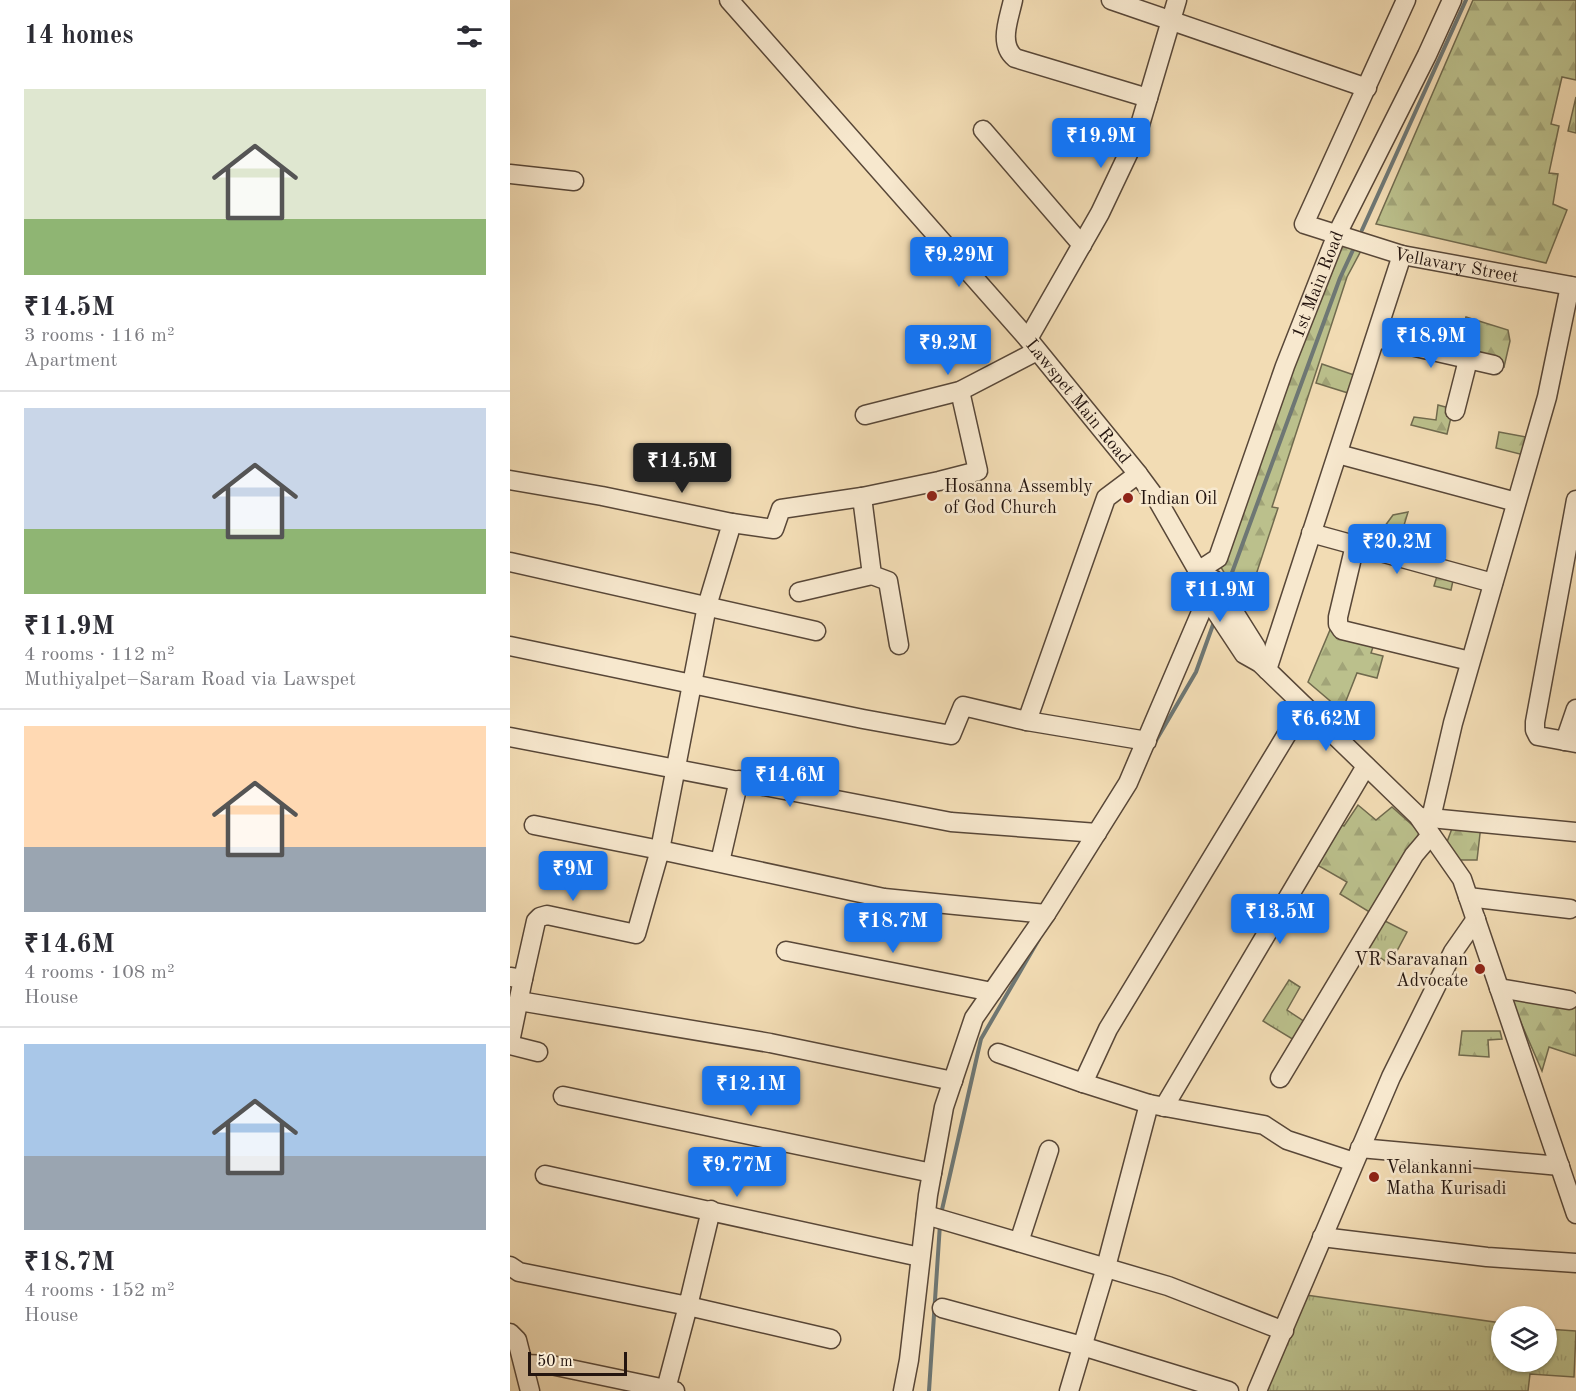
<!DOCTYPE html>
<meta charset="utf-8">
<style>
body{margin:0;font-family:"Old Standard TT",serif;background:#f7f7f7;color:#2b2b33;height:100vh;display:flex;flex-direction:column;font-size:22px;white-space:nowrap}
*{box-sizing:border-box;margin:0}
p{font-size:20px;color:#7c7c81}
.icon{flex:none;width:33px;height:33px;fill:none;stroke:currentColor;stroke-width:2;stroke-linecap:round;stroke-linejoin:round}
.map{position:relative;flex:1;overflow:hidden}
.panel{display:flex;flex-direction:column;background:#fff;width:510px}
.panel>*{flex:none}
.controls{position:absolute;left:981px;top:1306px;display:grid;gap:12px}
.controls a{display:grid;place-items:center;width:66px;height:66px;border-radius:50%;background:#fff;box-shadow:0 2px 4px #0004;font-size:30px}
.scale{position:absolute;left:18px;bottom:15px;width:99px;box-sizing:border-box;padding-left:6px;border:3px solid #24150f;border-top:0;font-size:16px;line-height:21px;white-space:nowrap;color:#24150f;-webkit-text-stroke:4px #f7e8ce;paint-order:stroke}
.price{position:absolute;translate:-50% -51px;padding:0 14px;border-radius:6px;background:#1a73e8;color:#fff;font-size:20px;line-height:39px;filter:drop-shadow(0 2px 3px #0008)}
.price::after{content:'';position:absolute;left:50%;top:36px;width:18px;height:14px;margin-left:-9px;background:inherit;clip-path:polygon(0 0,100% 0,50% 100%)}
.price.on{background:#222;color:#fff}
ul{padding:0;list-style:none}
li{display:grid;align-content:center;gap:12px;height:318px;padding:0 24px}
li+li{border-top:2px solid #e1e1e2}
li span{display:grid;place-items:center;height:186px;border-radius:0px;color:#555}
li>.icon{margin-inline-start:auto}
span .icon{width:108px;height:108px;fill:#fffc;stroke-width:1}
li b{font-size:26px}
h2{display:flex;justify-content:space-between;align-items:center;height:72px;padding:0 24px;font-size:26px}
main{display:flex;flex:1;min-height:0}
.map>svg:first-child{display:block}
.grass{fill:url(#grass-tufts);stroke:#706a4e;stroke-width:1.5}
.forest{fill:url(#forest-firs);stroke:#706a4e;stroke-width:1.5}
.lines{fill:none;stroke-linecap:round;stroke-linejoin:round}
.stream{stroke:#6e7774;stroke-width:4}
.minor-casing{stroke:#584738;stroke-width:21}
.minor{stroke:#f7e8ce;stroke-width:18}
.poi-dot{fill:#8f2418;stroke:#f7e8ce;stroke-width:2}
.labels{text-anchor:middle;stroke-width:5;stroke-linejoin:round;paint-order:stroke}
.street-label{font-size:18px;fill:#24150f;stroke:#f7e8ce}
.poi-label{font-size:18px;fill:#24150f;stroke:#f7e8ce;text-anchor:start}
</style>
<main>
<section class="panel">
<h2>14 homes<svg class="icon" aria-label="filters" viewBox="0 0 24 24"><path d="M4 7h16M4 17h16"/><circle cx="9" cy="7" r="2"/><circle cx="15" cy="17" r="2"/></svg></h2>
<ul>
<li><span style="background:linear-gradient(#dfe7d0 70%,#8fb573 0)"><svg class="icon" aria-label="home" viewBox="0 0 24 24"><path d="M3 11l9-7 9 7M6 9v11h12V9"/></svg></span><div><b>₹14.5M</b><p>3 rooms · 116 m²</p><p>Apartment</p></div></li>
<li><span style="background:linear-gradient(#c9d6e8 65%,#8fb573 0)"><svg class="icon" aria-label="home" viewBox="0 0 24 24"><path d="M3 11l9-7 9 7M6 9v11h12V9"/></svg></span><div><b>₹11.9M</b><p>4 rooms · 112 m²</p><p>Muthiyalpet–Saram Road via Lawspet</p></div></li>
<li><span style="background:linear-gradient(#ffd9b3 65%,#9aa5b1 0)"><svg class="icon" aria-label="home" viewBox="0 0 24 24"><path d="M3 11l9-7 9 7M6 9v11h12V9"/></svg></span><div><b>₹14.6M</b><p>4 rooms · 108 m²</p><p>House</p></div></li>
<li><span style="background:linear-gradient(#a9c7e8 60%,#9aa5b1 0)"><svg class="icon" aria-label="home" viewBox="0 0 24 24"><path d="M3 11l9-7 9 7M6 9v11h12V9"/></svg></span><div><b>₹18.7M</b><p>4 rooms · 152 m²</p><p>House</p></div></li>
</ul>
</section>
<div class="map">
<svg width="1066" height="1391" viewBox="0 0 1066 1391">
<defs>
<pattern id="grass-tufts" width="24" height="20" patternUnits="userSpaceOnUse" patternTransform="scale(1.5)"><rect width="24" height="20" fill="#bbc08c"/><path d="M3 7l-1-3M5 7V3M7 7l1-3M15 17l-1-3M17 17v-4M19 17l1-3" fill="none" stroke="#a1a478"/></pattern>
<pattern id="forest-firs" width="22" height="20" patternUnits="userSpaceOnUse" patternTransform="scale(1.5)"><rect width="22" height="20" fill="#bbc08c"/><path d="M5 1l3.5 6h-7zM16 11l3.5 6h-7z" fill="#a1a478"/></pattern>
</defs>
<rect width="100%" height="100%" fill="#f2dcb4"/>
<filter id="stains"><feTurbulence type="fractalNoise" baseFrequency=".00333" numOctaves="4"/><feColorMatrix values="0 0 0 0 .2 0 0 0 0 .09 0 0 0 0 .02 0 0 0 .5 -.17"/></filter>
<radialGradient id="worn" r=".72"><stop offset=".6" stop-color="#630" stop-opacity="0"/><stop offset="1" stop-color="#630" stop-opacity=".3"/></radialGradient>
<path class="grass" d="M869 918 897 932 880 964 851 946Z
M779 980 790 987 777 1010 795 1022 784 1040 753 1021Z
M789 1294 991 1323 992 1362H1036L1037 1329 1066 1331 1064 1377 1020 1374 1018 1391H746Z"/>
<path class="forest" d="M963 0H1066V80L1052 77 1041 124 1049 126 1039 173 1048 174 1043 204 1057 210 1036 263 866 224Z
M1066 97V133L1058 131Z
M828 239 853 247 837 277 762 507 768 508 741 590 734 606 709 564Z
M956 317 998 330 1000 341 994 367 955 357 946 347Z
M812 364 844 375 838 393 806 383Z
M928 405 943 409 937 434 901 425 904 417 926 420Z
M989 432 1021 438 1018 456 986 448Z
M898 512 892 532 872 530 883 515Z
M927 576H944L941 590 924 586Z
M820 630 865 641 861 653 873 656 867 678 847 673 832 711 798 682Z
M848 805 866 820 882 807 910 832 861 913 830 894 837 882 802 862 825 822 834 826Z
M944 823 971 825 967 860H948L937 842Z
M999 995 1066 1002V1056L1039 1047 1032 1071Z
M952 1031H990L992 1039 978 1040 979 1057 949 1055Z"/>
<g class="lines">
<path class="stream" d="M852 230 956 0
M716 589 830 278 843 250
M644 744 686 672 704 622
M431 1214 471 1039 529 939
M419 1391 430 1224"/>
<defs>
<g id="minor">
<path id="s1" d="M219 0 518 339 628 474 648 501 688 571 689 586 734 654 750 663 908 816 952 879 1066 1214"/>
<path d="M503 0C499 19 488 44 505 58L638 98"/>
<path d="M601 0 857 88"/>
<path id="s2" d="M896 0 794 224 892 255 1066 287"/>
<path d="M473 130 572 245"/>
<path d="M0 174 64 181"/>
<path d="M866 338 984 365"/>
<path d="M518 339 590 213 627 135 667 0"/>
<path d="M945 411 958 360"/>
<path d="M355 415 450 391 527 351"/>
<path d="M828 454 1006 502"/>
<path d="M0 480 92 496 222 523 197 606 182 684 0 646"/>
<path d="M352 497 429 481 468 471 450 391"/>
<path d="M1066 500 1025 722V730L1028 736 1066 743"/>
<path d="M222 523 264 529 271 509 352 497 362 575 378 581 389 645"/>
<path d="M801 533 983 583"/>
<path d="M845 545 828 617V624L832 630 960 661"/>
<path d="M0 562 306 631"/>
<path id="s3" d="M688 571 708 558 775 366 827 234 917 55 942 0"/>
<path d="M688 571 704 580 746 647 750 663"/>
<path d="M289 592 362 575"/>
<path d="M757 670 892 255"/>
<path d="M517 721 596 498 628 474"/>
<path d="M0 737 441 822 587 833"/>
<path d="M1055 741 1066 709"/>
<path d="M910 817 1066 832"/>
<path d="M921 818 943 723 1037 397 1060 286"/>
<path d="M24 825 150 850 182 684 353 719 441 735 453 706 517 721 637 741"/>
<path d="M210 862 229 780"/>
<path d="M958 897 1060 909"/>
<path d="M536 914 618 783 697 598"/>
<path d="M276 951 482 992"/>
<path d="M0 977 13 979 0 1042"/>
<path d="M13 979 26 921 30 917 37 915 126 934 150 850 374 898 536 914 464 1018 434 1107 418 1195 399 1360 393 1391"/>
<path d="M989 988 1059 1000"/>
<path d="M9 1001 260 1043 443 1081"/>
<path d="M0 1045 28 1052"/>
<path d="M488 1053 573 1083 598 1029 794 706"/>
<path d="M770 1078 904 855 921 835"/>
<path d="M573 1083 639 1104 754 1125 777 1140 844 1162"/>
<path d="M53 1096 422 1173"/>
<path d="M654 1107 856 766"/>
<path d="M850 1148 1050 1166"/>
<path d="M35 1175 410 1257"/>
<path d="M416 1215 658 1286 774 1331"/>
<path d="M812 1237 977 1257 1066 1263"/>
<path d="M509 1242 539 1150"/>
<path d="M0 1266 9 1272 178 1306 201 1210"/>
<path d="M432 1308 572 1346 719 1391"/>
<path d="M0 1333 7 1340 20 1391"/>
<path d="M14 1364 41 1365 165 1391"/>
<path d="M156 1389 178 1306 321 1339"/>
<path d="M559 1391 596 1267 639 1104"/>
<path d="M747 1391 881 1077 943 952 966 919"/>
</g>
</defs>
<use href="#minor" class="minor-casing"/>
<use href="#minor" class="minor"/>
</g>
<g class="poi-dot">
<circle cx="422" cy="496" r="6"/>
<circle cx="618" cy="498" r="6"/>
<circle cx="970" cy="969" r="6"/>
<circle cx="864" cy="1177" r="6"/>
</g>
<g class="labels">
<g class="street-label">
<text dy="6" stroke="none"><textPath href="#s2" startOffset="404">Vellavary Street</textPath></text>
<text dy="6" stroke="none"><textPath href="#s3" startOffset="315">1st Main Road</textPath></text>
<text dy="6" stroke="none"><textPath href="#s1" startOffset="532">Lawspet Main Road</textPath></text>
</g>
<g class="poi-label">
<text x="434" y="492">Hosanna Assembly<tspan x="434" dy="21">of God Church</tspan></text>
<text x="630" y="504">Indian Oil</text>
<text x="958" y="965" text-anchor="end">VR Saravanan<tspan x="958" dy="21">Advocate</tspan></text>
<text x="876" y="1173">Velankanni<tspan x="876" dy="21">Matha Kurisadi</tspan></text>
</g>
</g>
<rect width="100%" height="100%" filter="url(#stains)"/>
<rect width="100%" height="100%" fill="url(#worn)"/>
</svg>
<div class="controls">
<a><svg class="icon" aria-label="layers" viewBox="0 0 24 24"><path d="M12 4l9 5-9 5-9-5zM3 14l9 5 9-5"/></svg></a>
</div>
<div class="scale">50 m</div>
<b class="price" style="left:591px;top:169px">₹19.9M</b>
<b class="price" style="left:449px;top:288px">₹9.29M</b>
<b class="price" style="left:921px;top:369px">₹18.9M</b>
<b class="price" style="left:438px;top:376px">₹9.2M</b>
<b class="price on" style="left:172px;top:494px">₹14.5M</b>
<b class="price" style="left:887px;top:575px">₹20.2M</b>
<b class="price" style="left:710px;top:623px">₹11.9M</b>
<b class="price" style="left:816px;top:752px">₹6.62M</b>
<b class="price" style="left:280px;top:808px">₹14.6M</b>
<b class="price" style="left:63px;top:902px">₹9M</b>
<b class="price" style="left:770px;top:945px">₹13.5M</b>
<b class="price" style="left:383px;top:954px">₹18.7M</b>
<b class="price" style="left:241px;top:1117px">₹12.1M</b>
<b class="price" style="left:227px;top:1198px">₹9.77M</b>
</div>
</main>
